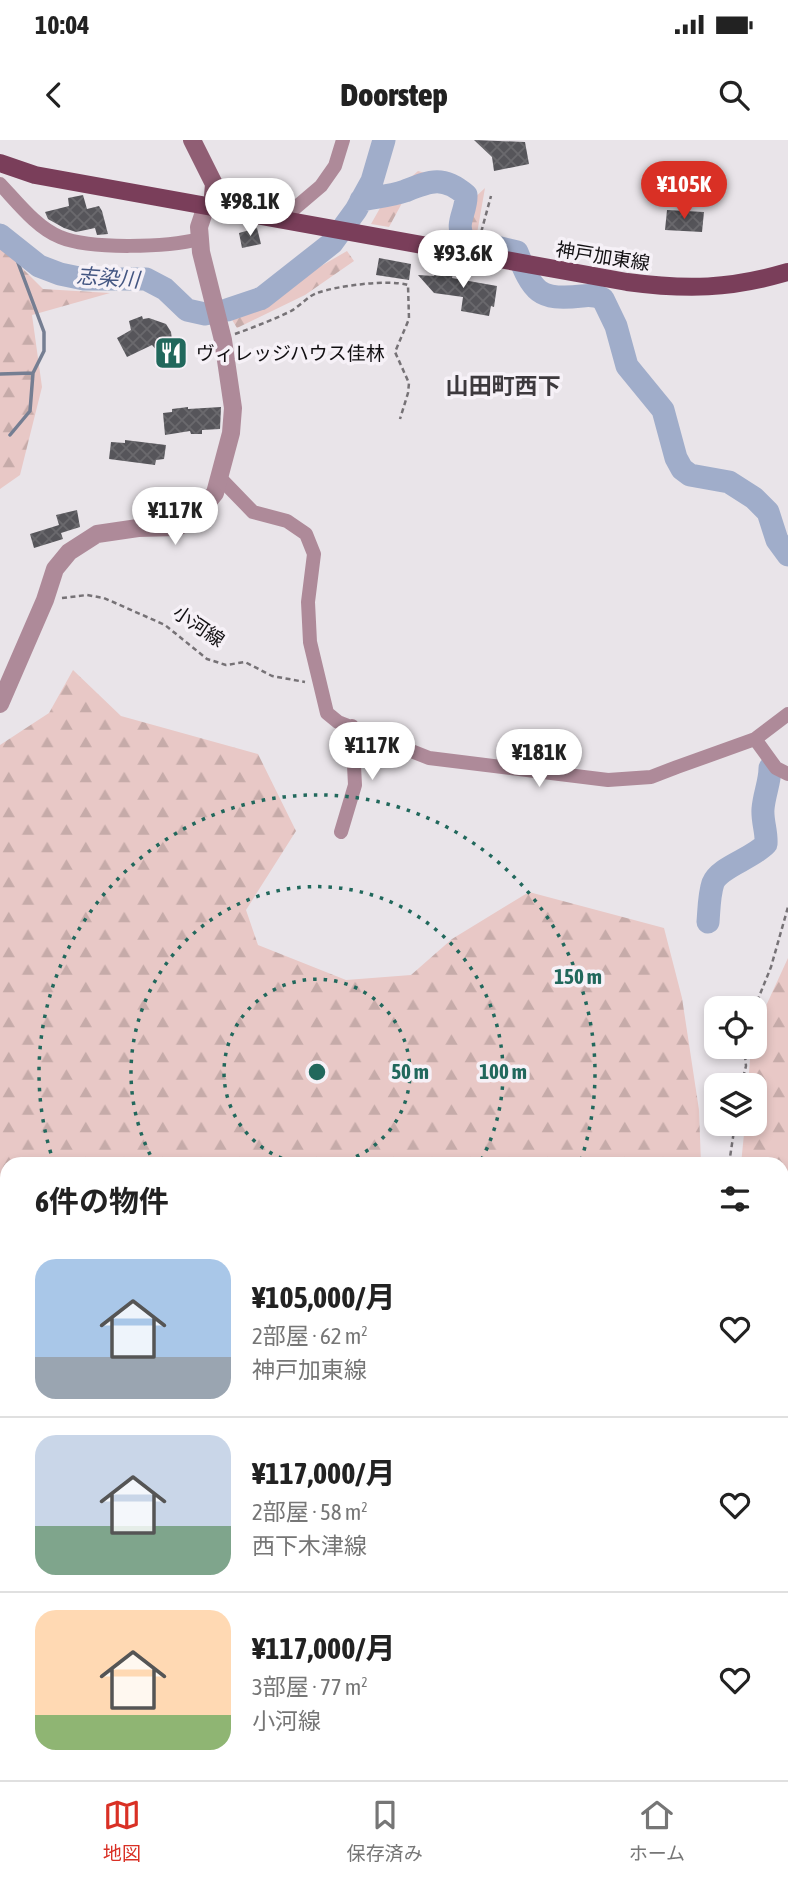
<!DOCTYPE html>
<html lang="ja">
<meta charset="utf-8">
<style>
body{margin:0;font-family:"Asap Condensed","Noto Sans JP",sans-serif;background:#f6f6f6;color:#222;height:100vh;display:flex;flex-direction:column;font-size:26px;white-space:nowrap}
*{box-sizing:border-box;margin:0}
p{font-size:23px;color:#767676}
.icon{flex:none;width:38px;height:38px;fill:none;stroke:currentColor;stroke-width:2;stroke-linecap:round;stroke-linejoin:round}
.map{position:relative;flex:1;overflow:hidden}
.side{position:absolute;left:0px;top:1017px;width:789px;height:625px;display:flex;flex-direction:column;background:#fff;border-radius:21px 21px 0 0;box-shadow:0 4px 10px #0003}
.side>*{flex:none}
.buttons{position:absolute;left:704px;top:856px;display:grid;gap:14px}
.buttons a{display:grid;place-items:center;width:63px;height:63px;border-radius:14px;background:#fff;box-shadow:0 4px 10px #0003;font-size:35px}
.price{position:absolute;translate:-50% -60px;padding:0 16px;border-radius:24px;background:#fff;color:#222;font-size:23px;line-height:46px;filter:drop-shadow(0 2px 4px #0008)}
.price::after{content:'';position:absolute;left:50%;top:42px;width:21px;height:16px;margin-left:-10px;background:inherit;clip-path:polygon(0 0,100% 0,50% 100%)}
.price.active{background:#d93025;color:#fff}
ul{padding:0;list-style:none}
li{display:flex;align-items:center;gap:21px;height:175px;padding:0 35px}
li+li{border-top:2px solid #e0e0e0}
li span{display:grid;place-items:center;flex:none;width:196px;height:140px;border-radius:21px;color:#555}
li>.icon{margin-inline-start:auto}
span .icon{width:84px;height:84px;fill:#fffc;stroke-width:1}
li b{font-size:30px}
h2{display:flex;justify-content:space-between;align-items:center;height:84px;padding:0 35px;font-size:30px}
.status{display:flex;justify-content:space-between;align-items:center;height:49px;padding:0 35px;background:#fff;direction:ltr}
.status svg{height:19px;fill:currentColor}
header{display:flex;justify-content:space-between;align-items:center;height:91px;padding:0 35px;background:#fff;font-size:32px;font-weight:800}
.menu{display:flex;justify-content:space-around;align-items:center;height:98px;border-top:2px solid #e0e0e0;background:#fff;font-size:19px;color:#767676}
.menu a{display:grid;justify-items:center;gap:4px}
.menu .active{color:#d93025}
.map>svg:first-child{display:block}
.forest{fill:url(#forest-firs)}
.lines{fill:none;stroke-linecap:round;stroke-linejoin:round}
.stream{stroke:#757e92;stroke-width:3.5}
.river{stroke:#a0adca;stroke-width:23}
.building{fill:url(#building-cross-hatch)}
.path{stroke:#767276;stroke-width:2.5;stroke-dasharray:5 3.5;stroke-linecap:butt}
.minor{stroke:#ae8a99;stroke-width:14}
.tertiary{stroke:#ae8a99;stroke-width:18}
.secondary{stroke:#905e74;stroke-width:18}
.primary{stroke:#7a3e5a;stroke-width:18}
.ring{fill:none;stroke:#21685c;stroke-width:3.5;stroke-dasharray:3.5 7}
.labels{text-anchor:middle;stroke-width:7;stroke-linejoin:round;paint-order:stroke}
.street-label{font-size:19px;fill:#110f11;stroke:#f6f1f7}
.poi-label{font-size:19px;fill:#110f11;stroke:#f6f1f7;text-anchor:start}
.water-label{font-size:21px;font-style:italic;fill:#445682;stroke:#f6f1f7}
.quarter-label{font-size:23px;font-weight:bold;fill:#3d393d;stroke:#f6f1f7}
.centre{fill:#21685c;stroke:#f6f1f7;stroke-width:3.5}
.ring-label{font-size:21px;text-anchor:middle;font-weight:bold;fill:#21685c;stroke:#f6f1f7;stroke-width:7;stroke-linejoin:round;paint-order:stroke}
</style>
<div class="status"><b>10:04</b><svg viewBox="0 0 49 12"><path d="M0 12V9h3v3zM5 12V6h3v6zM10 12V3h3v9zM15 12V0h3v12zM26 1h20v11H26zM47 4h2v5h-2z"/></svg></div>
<header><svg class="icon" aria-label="back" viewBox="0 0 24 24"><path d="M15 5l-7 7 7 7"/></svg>Doorstep<svg class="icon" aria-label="search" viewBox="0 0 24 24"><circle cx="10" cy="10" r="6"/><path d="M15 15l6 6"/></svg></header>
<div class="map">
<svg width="788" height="1640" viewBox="0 0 788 1640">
<defs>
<pattern id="forest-firs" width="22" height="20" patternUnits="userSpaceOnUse" patternTransform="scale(1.75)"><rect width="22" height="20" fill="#e8c8c6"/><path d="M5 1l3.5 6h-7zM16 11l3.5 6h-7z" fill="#c6aba9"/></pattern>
<pattern id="building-cross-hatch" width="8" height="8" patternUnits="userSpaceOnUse" patternTransform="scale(1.75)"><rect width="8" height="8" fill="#56555a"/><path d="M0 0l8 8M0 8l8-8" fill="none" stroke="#6a696d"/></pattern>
</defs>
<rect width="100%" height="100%" fill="#e9e4e9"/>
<path class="forest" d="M418 31 443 38 467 50 456 55 443 49 402 63 389 87 371 84 384 61Z
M485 48 476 99 461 88 470 62Z
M0 106 43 149 110 153 32 175 42 247 20 335 0 349Z
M347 111 354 121 305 155 237 188 231 178Z
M73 530 121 576 258 614 296 691 246 770 258 805 346 840 411 835 452 799 529 752 664 788 682 858 699 970 701 1024H7V1634L745 1635 741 1640H0V605L49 573Z
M788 818V1225L782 1230V1024H741L745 984H754V945H748L751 907 754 906V892Z
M782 1393 788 1414V1640H765L767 1635 782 1634Z"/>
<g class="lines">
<path class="stream" d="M0 234 33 233
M10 295 30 271 33 233 44 211V192L11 104"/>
<path class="river" d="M361 60C375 57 391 56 405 51 430 41 443 35 466 55 467 72 454 83 464 99L517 112C533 152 538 161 582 156 590 155 596 155 603 159L616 186 627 226 663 270 676 318 682 329 690 335 729 342 754 358 768 372 777 400 788 415
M0 95 39 126 60 134 84 139H146L165 149 187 170 205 174 227 170 262 158 332 103 356 70 372 41 384 0
M708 782C709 770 709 755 713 743 719 727 752 719 766 704 767 692 762 681 763 669 764 655 770 642 770 628"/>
</g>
<path class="building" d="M474 0 525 2 529 24 494 31 492 17Z
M83 55 87 69 99 66 102 71 108 94 97 95 95 88 76 92 64 88 48 79 45 72 69 66 68 58Z
M667 70 704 72 702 92 665 90Z
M257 88 261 104 242 108 239 93Z
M379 118 411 124 409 140 376 135Z
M445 121 455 123 452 138 497 146 494 167 491 166 489 176 461 171 463 157 434 153 418 135 434 136Z
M142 176 143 179 149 178 166 184 171 192 172 200 187 216 173 229 152 205 127 217 117 198 131 190 129 181Z
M188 267V269L221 267 220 289 202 290V294H191L190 291 165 295 163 273 172 272V269Z
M125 300 166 305 164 319 156 320 155 325 109 319 111 302 125 303Z
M77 370 80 387 61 393 63 399 34 408 30 394 59 385 56 375Z"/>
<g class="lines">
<path class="path" d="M479 100 491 56
M235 194C254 187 273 180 291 171 300 166 308 156 317 153 336 146 388 139 408 145L409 179 395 212 409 243 408 253 400 279
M62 458 87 455 104 458 165 485 207 519 226 525 245 522 272 536 305 542
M754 869 771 827 788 767
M741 945 746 926 744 906
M729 1024 735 984
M497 1640 501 1634"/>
<path class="minor" d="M0 44C17 62 37 88 60 97 91 110 168 107 200 99
M281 80 321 46 335 26 343 0
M220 338 253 372 287 381 306 394 314 414 308 462 310 502 327 573 338 582 429 618 608 640 651 637 677 627 755 599 788 574
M755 599 776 628 788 634
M341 692 355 645 352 586"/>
<path class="tertiary" d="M0 564 45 460 55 429 69 412 97 394 138 388 178 387 197 375 215 353 231 293 233 268 223 200 201 112 199 87 206 66"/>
<path class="secondary" d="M192 0 214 44 213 56"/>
<path class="primary" d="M0 23 35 35 627 142C687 150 730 149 788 132"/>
</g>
<g class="ring">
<path d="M302 1024A93 93 0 1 1 332 1024"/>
<path d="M155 1024A186 186 0 1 1 479 1024"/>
<path d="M54 1023A278 278 0 1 1 580 1023"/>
</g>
<defs>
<symbol id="restaurant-square" viewBox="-11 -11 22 22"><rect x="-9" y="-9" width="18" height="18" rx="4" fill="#21685c" stroke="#f6f1f7"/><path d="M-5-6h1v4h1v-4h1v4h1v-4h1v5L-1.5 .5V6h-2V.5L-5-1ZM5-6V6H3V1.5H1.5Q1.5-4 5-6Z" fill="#fff"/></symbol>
</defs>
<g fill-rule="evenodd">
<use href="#restaurant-square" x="152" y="194" width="38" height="38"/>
</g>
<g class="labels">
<g class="street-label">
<text transform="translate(603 116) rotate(9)" y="7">神戸加東線</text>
<text transform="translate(199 486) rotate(34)" y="7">小河線</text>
</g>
<g class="poi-label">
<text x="196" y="220">ヴィレッジハウス佳林</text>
</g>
<g class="water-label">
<text transform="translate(108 138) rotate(4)" y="7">志染川</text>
</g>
<g class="quarter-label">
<text x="503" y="254">山田町西下</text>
</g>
</g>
<circle cx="317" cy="932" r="10" class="centre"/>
<g class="ring-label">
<text x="578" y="844">150 m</text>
<text x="410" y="939">50 m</text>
<text x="503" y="939">100 m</text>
</g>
</svg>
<div class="buttons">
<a><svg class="icon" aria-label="locate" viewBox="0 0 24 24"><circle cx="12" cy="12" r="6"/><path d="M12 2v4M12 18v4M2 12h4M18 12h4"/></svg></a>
<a><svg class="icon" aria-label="layers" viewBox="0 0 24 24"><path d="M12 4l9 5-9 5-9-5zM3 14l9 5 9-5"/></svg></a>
</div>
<b class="price active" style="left:684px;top:81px">¥105K</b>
<b class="price" style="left:250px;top:98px">¥98.1K</b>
<b class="price" style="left:463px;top:150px">¥93.6K</b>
<b class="price" style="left:175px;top:407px">¥117K</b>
<b class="price" style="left:372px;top:642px">¥117K</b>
<b class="price" style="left:539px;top:649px">¥181K</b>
<section class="side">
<h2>6件の物件<svg class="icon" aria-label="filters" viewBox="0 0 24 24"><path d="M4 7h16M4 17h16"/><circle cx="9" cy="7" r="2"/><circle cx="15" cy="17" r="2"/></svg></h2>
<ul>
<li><span style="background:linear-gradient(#a9c7e8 70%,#9aa5b1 0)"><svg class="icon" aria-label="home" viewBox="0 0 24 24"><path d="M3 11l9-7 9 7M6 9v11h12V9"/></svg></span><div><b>¥105,000/月</b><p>2部屋 · 62 m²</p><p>神戸加東線</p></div><svg class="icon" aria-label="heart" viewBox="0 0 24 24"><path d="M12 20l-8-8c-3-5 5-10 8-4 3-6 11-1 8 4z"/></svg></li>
<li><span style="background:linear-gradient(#c9d6e8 65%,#7fa58c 0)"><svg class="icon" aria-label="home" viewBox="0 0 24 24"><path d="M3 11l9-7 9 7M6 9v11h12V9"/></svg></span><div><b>¥117,000/月</b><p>2部屋 · 58 m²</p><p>西下木津線</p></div><svg class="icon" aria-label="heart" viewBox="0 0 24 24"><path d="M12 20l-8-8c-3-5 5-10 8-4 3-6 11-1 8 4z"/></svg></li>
<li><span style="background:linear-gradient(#ffd9b3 75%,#8fb573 0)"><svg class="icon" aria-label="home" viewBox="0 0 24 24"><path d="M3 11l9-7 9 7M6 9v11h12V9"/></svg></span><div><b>¥117,000/月</b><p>3部屋 · 77 m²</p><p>小河線</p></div><svg class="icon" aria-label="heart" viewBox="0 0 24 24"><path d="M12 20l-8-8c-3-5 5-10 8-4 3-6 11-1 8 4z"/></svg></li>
</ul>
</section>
</div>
<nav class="menu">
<a class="active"><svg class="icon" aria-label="map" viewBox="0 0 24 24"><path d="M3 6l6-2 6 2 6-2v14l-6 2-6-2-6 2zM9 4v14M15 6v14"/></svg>地図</a>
<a><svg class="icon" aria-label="saved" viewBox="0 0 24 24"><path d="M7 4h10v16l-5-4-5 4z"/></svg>保存済み</a>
<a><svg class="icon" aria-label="home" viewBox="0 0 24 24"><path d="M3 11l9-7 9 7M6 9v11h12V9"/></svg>ホーム</a>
</nav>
